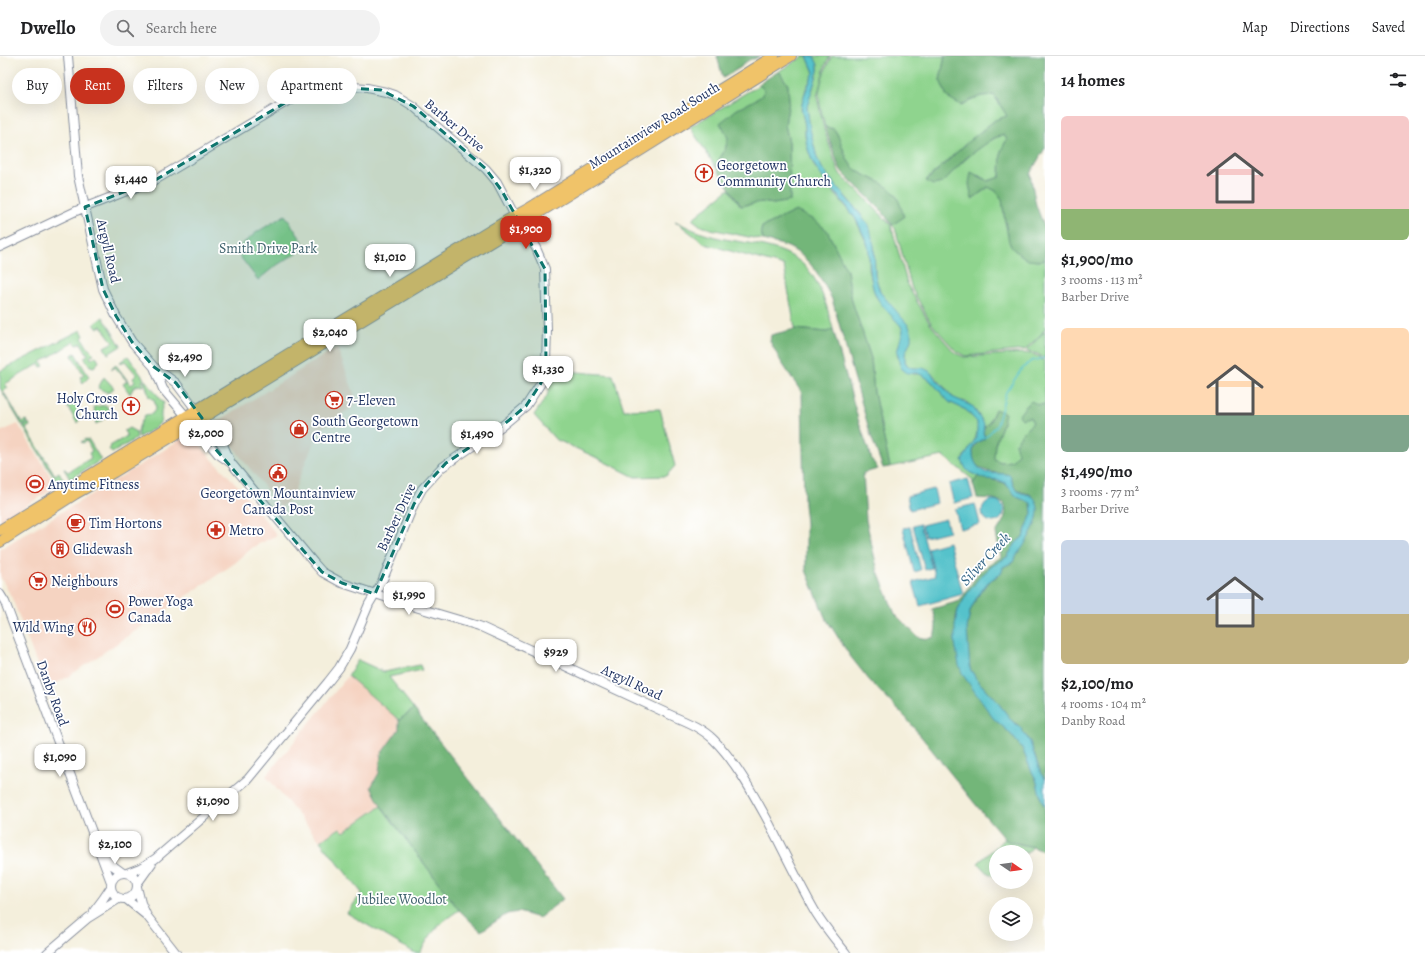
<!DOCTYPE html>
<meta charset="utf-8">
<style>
body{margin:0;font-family:Alegreya,serif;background:#f2f2f2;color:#202124;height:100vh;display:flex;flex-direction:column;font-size:15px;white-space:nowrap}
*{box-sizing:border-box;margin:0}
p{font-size:13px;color:#757577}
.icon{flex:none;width:22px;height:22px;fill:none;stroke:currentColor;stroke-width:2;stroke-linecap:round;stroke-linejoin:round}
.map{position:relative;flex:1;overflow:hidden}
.panel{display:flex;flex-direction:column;background:#fff;width:380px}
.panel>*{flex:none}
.hud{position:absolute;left:12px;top:12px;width:380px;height:36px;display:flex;gap:8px}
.needle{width:26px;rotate:103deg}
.buttons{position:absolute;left:989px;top:789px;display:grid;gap:8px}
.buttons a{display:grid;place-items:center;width:44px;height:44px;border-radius:50%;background:#fff;box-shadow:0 4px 16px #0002;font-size:20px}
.price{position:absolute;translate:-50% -34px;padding:0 9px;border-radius:8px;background:#fff;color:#222;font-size:13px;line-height:26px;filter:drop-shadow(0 1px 2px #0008)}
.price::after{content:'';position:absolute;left:50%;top:24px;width:12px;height:9px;margin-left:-6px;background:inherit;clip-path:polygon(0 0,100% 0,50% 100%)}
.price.current{background:#c8321e;color:#fff}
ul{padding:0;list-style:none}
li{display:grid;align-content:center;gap:8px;height:212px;padding:0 16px}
li span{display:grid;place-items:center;height:124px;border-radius:6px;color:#555}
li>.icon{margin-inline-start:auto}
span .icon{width:72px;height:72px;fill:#fffc;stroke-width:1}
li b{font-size:17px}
h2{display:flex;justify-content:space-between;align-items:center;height:48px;padding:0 16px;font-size:17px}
.pill{padding:0 14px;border-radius:18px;background:#fff;box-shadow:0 4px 16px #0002;font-size:14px;line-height:36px}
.pill.current{background:#c8321e;color:#fff}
header{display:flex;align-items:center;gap:24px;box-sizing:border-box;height:56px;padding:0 20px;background:#fff;border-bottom:1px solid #e0e0e0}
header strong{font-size:19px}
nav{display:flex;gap:22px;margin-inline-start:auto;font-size:14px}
.search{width:280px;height:36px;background:#f2f2f2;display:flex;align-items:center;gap:10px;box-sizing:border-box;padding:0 14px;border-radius:22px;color:#757577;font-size:15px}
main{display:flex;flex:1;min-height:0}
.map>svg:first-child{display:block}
.built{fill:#f5d3c1}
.green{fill:#8fd48e;stroke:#558276}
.forest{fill:#73b679;stroke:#47726c}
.water{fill:#54c2cb;stroke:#387894}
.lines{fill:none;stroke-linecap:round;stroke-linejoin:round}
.stream{stroke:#54c2cb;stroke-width:1.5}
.minor-casing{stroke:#888f9d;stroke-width:10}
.major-casing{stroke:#888f9d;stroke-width:12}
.minor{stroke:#fff;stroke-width:8}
.major{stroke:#f0c369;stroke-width:10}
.marked{fill:#0f766e;fill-opacity:0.2;stroke:#0f766e;stroke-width:3;stroke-dasharray:8 5;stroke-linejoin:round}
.labels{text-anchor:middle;stroke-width:3.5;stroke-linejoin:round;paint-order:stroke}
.street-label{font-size:14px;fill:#1b2f5e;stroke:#fff}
.poi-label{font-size:14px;fill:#1b2f5e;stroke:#fff;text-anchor:start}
.park-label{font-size:14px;fill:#3e616c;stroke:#fff}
.water-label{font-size:15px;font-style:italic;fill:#2f6284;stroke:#fff}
</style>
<header>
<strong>Dwello</strong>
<div class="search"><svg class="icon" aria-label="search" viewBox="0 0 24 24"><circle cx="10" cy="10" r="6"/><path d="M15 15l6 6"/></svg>Search here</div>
<nav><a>Map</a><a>Directions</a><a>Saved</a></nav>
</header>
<main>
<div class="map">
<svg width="1045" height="897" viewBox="0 0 1045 897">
<rect width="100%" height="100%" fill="#fff"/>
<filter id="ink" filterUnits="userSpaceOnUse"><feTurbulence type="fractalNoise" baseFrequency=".025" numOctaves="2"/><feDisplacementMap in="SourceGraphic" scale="8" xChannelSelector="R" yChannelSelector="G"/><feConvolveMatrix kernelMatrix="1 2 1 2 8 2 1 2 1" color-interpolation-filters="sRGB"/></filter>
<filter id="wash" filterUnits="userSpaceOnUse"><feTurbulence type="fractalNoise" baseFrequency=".012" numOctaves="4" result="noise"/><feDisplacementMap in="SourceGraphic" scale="16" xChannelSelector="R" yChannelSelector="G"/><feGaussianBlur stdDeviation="0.9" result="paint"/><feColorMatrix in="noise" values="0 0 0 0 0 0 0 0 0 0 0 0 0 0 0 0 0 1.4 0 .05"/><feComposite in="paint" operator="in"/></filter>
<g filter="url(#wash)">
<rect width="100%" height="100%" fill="#f4efdc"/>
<path class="built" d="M337 291 358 348 332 364 318 376 292 440 281 452 240 400 217 366Z
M18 368 57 431 0 465V376Z
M186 378 192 379 210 401 238 430 277 479 253 491 235 507 69 620 47 633 46 632 12 542 0 520V493L127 417 175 387Z
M348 620 399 664V673L381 698 379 717 371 731 381 750 344 776 340 772 320 785 266 720Z"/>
<path class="green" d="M804 0H807L814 17 806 32 801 52 805 70V79L807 91 814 110 835 138 854 160 869 192V213L874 235 876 241 901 270 903 275 897 296 899 307 913 318H921L931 325 949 346 966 354 977 366C980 377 971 394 963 401L969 416 978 420 973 428 972 423 943 400 890 411 874 337 871 302 852 245 847 214 796 155 762 171 761 175 763 184 711 173 701 170 692 163 729 133 741 150 761 146 774 148 790 144 789 86 785 69 789 45 788 29 779 15Z
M814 0H830L825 10 817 41 824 73 838 114 841 119 865 142 891 169 908 230 930 268 955 297 964 301 1023 297 1032 298 1041 301 1040 303 1045 305V348L1039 349 1030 361 1033 367 1023 376 1018 398 1012 405 1001 406 993 403 995 388 1003 367 995 353 988 369 984 371C982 362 974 351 966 346 961 344 956 345 952 340 944 332 938 321 928 315 921 310 909 316 905 305 903 298 909 290 911 284L880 236 875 219 874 190 863 161 823 114 817 102 810 73 807 51 818 15V9Z
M832 0H945L940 24 961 49 981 40 994 39 1007 60 995 64 969 85 926 124 942 127C960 108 979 88 1004 78L1007 83 1001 95 1000 121 988 125 978 119 972 143 989 131 996 135 1002 143 1005 166 1038 205 1045 204V273C1040 281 1031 287 1025 294L965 300 956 295 931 267 912 233 895 172 892 169 903 161C898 153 885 130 878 126 869 120 858 118 851 109 843 99 842 84 834 73L825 71C823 61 820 52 819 42 818 31 826 10 832 0Z
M759 28 764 34 763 40 736 54 725 94 715 110 690 71 749 35 758 31Z
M285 159 306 191 274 211 258 224 235 194 257 176Z
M675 165C685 170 697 176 708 179 738 188 774 186 799 205 819 220 827 250 833 273L827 276 795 273 784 210 705 188Z
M103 261 121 290 108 298 104 291 113 286 101 270 97 272 94 268Z
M81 274 84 280 82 282 88 292 94 298 90 301 91 303 96 300 99 306 94 311 90 310 84 301 88 299 81 287 77 289 74 286 41 306 44 310 41 311 39 308 5 328 8 332 3 335 22 366 26 364 28 366 22 369 0 332V315Z
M1045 275V303L1038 298 1026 295Z
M75 297 89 321 83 327 80 321 84 319 72 299Z
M128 300 144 323 142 326 144 330 137 329V331H134L130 338 123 328 127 325 115 311 112 314 111 313 116 309 131 329 135 326 133 322 137 319 125 305 121 307 120 306Z
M554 314 613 319 624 354 660 353 675 410 666 420 635 421 591 399 555 383 534 359 547 340Z
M104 321 114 332 108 337 98 332Z
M145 324 164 347C161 353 161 356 161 363 161 371 145 377 139 381 136 374 141 366 145 359L152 358 156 352 154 344 149 341 146 330 144 326Z
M74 343 76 346H78L79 364 77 367 66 348Z
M106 349 109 355 105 358 107 361 96 368 94 351Z
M29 367 30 370 26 372 55 419 59 416 65 426 59 430 23 370Z
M129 372 136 376 137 382 112 397 109 393 111 391 110 390 127 380 124 375Z
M86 383 89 384 101 404 70 423 64 413H65L68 416 91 402 89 397 92 395 87 385 82 387 81 386Z
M358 604 384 616 420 609 422 614 389 621 414 653 399 664 348 620Z
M381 750 459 854C439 867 431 876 420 897H415L347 857 362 837 320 785 340 772 344 776Z
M1005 783 1007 785 1033 791 1026 798V796H996V821L986 816 978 807Z"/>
<path class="forest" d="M717 0H760L754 3H751L744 7 741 11 723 22Z
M945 0H1045V92L1030 118 1036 149 1045 173V204L1038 205 1028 204 1014 194 1009 186 1005 165 1002 143 996 135 988 131 972 143 969 128 971 116 988 125 1000 121 1001 95 1007 83 1004 79 994 82 966 102 942 127 934 129 926 125 969 85 995 64 1007 60 994 39 981 40 961 49 947 41 940 24Z
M779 15 788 29 789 45 785 69 789 86 790 145 774 148 761 146 741 150 715 110 725 94 728 82 720 67 736 54 762 40 764 34 759 28Z
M825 71 834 73C842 84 843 99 851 109 856 115 862 118 869 121 892 132 897 135 904 161L892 169 881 154 843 117 839 111Z
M796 155 814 164 827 174 847 215 852 245 871 302 874 337 890 411 883 412 871 380 832 243C822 224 812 204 792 193 784 188 772 187 763 184L761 175 762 171Z
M795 273 827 276 833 273 858 363 872 404 878 413 863 417 866 464 878 516 895 558 918 581 927 583 934 581C937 571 937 563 932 553L960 545 979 516 1001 501 996 477C1002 467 1009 459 1004 447L994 443 977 442 973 428 978 420 1005 427 1017 441 1031 447 1032 457 1023 481 1016 487 1007 501 992 510 967 538 958 554 956 561 955 587 982 645 993 662 1009 676 1022 692 1031 714 1036 723 1042 746 1045 750V796L1033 791 1007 785 976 749 907 663 870 625 850 600 825 561 806 514V467L804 448 802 337 780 304 770 285 771 279Z
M1031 345 1039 349 1045 348V723L1041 718 1030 686 1017 668 1013 666 998 647 978 625 970 613 969 607 967 573 970 555 977 541 987 527 991 523 997 521 1003 511 1013 506 1014 501 1030 479 1037 462 1038 452 1030 438C1014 435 1016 433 1010 419 995 416 970 417 973 395 974 389 977 386 983 384L985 379 983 377 984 371C991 367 992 360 995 353L1005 357 1003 367 995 388 994 403 1001 406 1012 405 1018 398 1015 388 1023 376 1033 367 1030 361 1022 363 1019 359 1024 352Z
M414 653 563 843 539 862 518 856 507 858 481 875 459 854 381 750 371 731 379 717 381 698 399 673V664Z"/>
<path class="water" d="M807 0H814L818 9V15L807 51 810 73 817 102 823 114 869 169 874 190 875 219 880 236 909 270 911 275V284L905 298V306L908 310 912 312H923L929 315 952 341 972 350 984 368 983 377 985 382 974 389C971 399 974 411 985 416 991 418 1002 417 1010 419 1012 424 1013 432 1018 435 1024 440 1032 436 1036 445 1043 459 1030 479 1023 491 1019 496 1015 500 1013 506L1003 511 1002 516 987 527 977 541 970 555 967 573 970 613 978 625 998 647 1013 666 1020 671 1030 686 1041 718 1045 723V750L1042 746 1036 723 1031 714 1022 692 1009 676 993 662 963 619 959 609 955 587V570L958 554 967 538 979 522 992 510 1007 501 1016 487 1023 481 1032 457 1031 447 1017 441 1005 427 999 424 984 423 969 416 966 413 962 405 977 380V366L966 354 949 346 931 325 924 320 917 317H907L901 312 897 296 903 275 901 270C893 261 882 251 876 240 872 232 871 222 870 213 869 203 870 193 866 184 863 178 857 164 853 159 831 127 806 115 805 71 805 63 800 56 802 48 804 36 810 27 814 16Z
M968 423 973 442 954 447 949 428Z
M934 433 937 447 910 454 907 440Z
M982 455a11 11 0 1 1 22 0a11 11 0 1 1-22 0Z
M975 448 980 468 960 473 955 453Z
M946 463 949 475 925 481 922 469Z
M920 468 932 512 925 514 913 470Z
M910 471 921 514 914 516 903 472Z
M949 486 963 538 920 550 913 526 935 520 928 492Z"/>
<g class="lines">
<path class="stream" d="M985 381 987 380 997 369 1006 336 1021 314 1031 305 1045 302"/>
</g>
</g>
<g filter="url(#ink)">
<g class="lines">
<defs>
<path id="minor" d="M68 0 78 120 103 233 116 260 132 286 154 311 176 327 224 391 231 407 314 507 322 516 342 527 412 550 479 570 675 661C689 667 703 673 714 684 736 706 752 736 767 763 782 792 796 821 812 850 821 867 834 882 846 897
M0 191 76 155 157 123 288 45 304 39 353 31 367 32 386 36 395 39 413 50 486 113 497 126 515 160 536 192 545 213 547 274 546 306 541 327 526 350 502 370 441 412 422 433 414 448 381 528 369 548 350 593 339 612 328 626 248 723 155 803 140 812 127 817
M154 311 163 333 218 398 231 407
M0 538 5 546 14 570 111 826
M103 798 112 809 123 817
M111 830a13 13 0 1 1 26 0a13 13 0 1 1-26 0Z
M137 828 152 807
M137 831 141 847 146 858
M126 843 147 860 176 897
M94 855 103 843 111 831
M47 897 88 862 120 842"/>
<path id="major" d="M0 474 506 165 528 153 774 0
M0 486 75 438 114 416 630 101 791 0"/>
</defs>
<use href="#minor" class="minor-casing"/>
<use href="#major" class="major-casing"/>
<use href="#minor" class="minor"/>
<use href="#major" class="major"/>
</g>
</g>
<path class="marked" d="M348 32 381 34 413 50 486 113 502 135 545 213 546 306 541 327 526 350 502 370 446 407 426 429 414 448 375 538 342 527 322 516 193 367 202 362 176 327 154 311 132 286 116 260 103 233 85 151 157 123 288 45Z"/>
<defs>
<symbol id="church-ring" viewBox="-11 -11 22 22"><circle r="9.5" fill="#fff" stroke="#c8321e" stroke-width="1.5"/><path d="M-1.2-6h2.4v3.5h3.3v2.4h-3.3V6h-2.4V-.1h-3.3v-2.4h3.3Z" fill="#c8321e"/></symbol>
<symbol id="supermarket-ring" viewBox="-11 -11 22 22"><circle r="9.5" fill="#fff" stroke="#c8321e" stroke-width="1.5"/><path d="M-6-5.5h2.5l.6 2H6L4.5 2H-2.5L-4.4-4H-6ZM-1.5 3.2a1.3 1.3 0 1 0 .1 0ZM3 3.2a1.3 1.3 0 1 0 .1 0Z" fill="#c8321e"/></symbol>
<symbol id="shop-ring" viewBox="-11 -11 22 22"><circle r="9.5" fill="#fff" stroke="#c8321e" stroke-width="1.5"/><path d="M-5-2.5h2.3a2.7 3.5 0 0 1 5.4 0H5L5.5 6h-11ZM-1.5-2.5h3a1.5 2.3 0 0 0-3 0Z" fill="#c8321e"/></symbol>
<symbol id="civic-ring" viewBox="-11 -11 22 22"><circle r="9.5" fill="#fff" stroke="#c8321e" stroke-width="1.5"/><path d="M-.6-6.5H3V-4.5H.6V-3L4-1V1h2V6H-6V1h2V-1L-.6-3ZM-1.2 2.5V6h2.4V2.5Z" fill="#c8321e"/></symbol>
<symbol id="stadium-ring" viewBox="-11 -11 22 22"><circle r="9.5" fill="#fff" stroke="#c8321e" stroke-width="1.5"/><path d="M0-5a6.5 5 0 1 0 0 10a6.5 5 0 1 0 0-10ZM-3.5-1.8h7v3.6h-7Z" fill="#c8321e"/></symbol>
<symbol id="cafe-ring" viewBox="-11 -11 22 22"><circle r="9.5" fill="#fff" stroke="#c8321e" stroke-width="1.5"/><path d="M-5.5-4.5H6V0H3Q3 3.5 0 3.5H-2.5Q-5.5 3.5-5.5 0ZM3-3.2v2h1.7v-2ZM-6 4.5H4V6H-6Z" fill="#c8321e"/></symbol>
<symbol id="pharmacy-ring" viewBox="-11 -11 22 22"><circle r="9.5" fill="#fff" stroke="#c8321e" stroke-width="1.5"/><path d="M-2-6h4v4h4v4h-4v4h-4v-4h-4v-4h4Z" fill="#c8321e"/></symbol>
<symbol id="building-ring" viewBox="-11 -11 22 22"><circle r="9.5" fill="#fff" stroke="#c8321e" stroke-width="1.5"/><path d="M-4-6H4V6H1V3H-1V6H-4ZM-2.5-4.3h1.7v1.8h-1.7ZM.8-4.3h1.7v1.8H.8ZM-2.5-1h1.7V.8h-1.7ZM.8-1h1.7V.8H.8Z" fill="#c8321e"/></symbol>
<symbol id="restaurant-ring" viewBox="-11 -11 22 22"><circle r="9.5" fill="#fff" stroke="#c8321e" stroke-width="1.5"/><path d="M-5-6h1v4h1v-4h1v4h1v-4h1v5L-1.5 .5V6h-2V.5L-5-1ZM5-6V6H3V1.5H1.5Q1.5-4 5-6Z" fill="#c8321e"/></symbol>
</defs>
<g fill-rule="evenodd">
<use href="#church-ring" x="694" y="107" width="20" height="20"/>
<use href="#supermarket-ring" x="324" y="334" width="20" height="20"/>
<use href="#church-ring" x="121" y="340" width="20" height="20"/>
<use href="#shop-ring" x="289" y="363" width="20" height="20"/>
<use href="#civic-ring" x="268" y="407" width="20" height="20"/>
<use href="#stadium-ring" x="25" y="418" width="20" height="20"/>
<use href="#cafe-ring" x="66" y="457" width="20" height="20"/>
<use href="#pharmacy-ring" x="206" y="464" width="20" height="20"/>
<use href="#building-ring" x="50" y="483" width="20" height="20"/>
<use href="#supermarket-ring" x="28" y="515" width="20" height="20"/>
<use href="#stadium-ring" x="105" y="543" width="20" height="20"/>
<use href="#restaurant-ring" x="77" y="561" width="20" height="20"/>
</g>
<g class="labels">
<g class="street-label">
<text transform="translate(455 69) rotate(40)" y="5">Barber Drive</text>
<text transform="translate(654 69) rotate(-32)" y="5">Mountainview Road South</text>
<text transform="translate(109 195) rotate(77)" y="5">Argyll Road</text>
<text transform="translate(396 461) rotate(-65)" y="5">Barber Drive</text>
<text transform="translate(632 626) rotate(25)" y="5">Argyll Road</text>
<text transform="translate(53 637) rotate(70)" y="5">Danby Road</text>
</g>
<g class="poi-label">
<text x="717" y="114">Georgetown<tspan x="717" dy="16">Community Church</tspan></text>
<text x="118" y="347" text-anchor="end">Holy Cross<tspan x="118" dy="16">Church</tspan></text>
<text x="347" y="349">7-Eleven</text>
<text x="312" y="370">South Georgetown<tspan x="312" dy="16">Centre</tspan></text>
<text x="48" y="433">Anytime Fitness</text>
<text x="278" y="442" text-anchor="middle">Georgetown Mountainview<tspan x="278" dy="16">Canada Post</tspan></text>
<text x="89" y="472">Tim Hortons</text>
<text x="229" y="479">Metro</text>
<text x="73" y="498">Glidewash</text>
<text x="51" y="530">Neighbours</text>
<text x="128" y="550">Power Yoga<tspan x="128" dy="16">Canada</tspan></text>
<text x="74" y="576" text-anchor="end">Wild Wing</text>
</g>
<g class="park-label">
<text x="268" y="197">Smith Drive Park</text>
<text x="402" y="848">Jubilee Woodlot</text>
</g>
<g class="water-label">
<text transform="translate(985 503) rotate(-47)" y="5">Silver Creek</text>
</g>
</g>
</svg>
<div class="buttons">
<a><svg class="needle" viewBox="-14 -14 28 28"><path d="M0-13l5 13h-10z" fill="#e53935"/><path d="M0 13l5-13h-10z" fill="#757577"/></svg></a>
<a><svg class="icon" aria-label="layers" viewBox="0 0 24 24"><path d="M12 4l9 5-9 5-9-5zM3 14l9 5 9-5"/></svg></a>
</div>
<b class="price" style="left:535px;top:135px">$1,320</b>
<b class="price" style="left:131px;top:144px">$1,440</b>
<b class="price current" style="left:526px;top:194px">$1,900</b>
<b class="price" style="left:390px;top:222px">$1,010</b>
<b class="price" style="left:330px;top:297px">$2,040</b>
<b class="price" style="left:185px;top:322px">$2,490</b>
<b class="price" style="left:548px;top:334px">$1,330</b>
<b class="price" style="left:206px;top:398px">$2,000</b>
<b class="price" style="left:477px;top:399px">$1,490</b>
<b class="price" style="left:409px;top:560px">$1,990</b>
<b class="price" style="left:556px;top:617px">$929</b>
<b class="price" style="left:60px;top:722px">$1,090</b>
<b class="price" style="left:213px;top:766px">$1,090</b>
<b class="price" style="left:115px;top:809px">$2,100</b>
<div class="hud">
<a class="pill">Buy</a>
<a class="pill current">Rent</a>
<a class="pill">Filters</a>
<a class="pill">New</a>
<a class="pill">Apartment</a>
</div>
</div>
<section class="panel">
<h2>14 homes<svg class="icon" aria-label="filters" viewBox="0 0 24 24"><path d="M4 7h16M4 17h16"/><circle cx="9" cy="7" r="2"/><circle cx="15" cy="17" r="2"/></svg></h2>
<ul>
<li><span style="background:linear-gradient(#f6c9c9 75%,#8fb573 0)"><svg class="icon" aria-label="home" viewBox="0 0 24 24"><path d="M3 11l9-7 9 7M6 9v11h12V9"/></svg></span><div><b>$1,900/mo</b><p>3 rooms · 113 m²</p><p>Barber Drive</p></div></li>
<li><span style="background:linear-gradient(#ffd9b3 70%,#7fa58c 0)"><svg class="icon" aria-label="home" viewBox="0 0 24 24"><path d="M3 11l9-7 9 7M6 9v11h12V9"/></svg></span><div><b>$1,490/mo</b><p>3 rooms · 77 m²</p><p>Barber Drive</p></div></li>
<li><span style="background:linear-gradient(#c9d6e8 60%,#c2b280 0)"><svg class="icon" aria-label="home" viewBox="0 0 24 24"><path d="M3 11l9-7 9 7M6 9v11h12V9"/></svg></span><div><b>$2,100/mo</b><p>4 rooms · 104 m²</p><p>Danby Road</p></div></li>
</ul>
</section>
</main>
